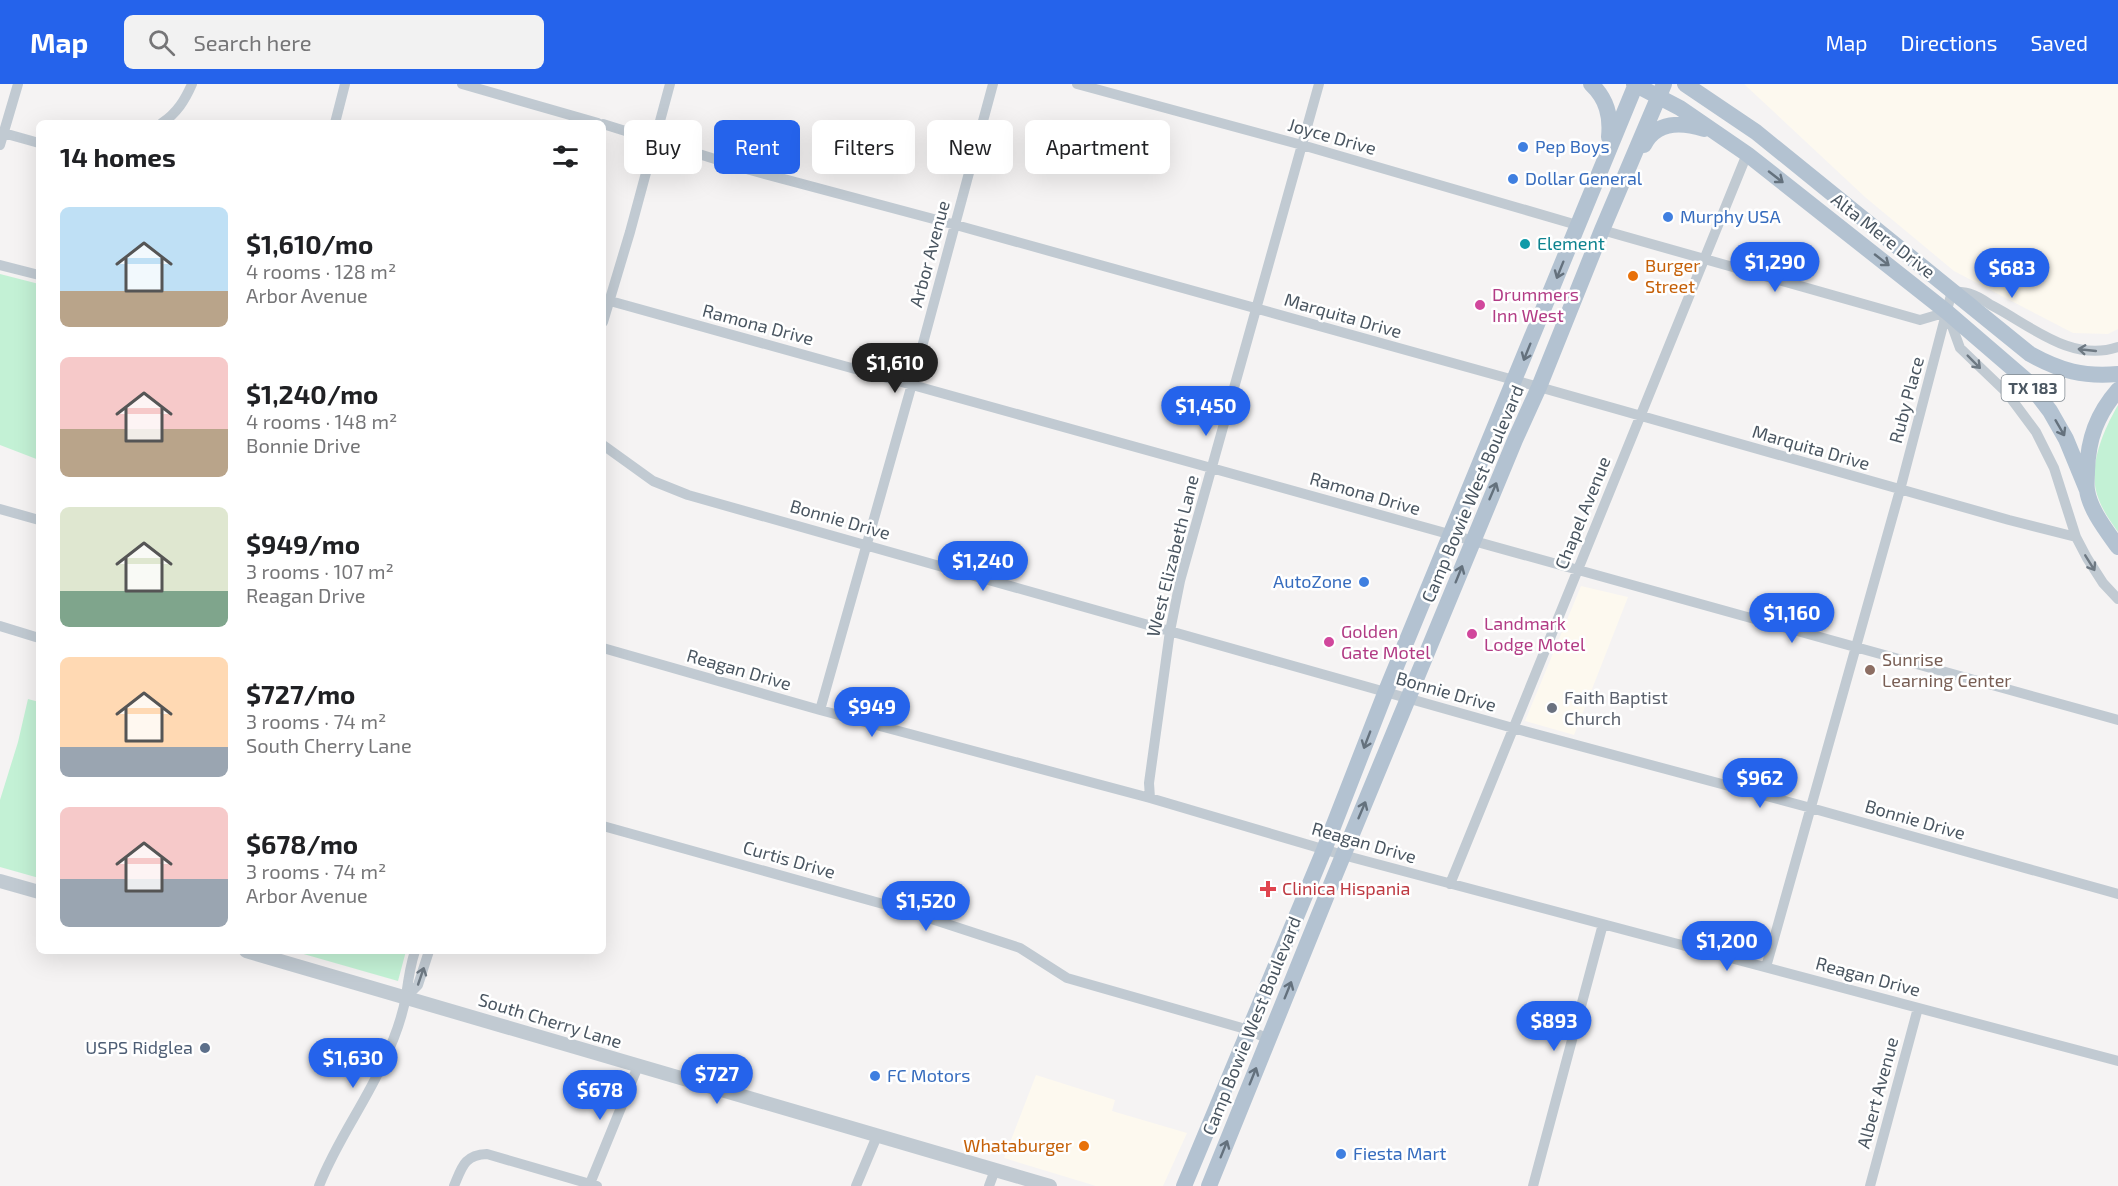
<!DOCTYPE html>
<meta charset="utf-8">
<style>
body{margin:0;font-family:"Exo 2",sans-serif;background:#f2f2f2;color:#202124;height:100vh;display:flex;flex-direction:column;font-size:22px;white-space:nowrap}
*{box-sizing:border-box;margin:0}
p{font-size:20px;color:#757577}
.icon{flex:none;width:33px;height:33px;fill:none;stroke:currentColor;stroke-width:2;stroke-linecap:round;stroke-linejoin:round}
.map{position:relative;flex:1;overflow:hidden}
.details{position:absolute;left:36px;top:36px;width:570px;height:834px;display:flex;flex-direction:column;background:#fff;border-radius:9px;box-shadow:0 6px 24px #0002}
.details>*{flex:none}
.top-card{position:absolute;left:624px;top:36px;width:570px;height:54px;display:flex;gap:12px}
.price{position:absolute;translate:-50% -51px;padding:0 14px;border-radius:21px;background:#2563eb;color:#fff;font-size:20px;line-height:39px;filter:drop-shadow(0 2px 3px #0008)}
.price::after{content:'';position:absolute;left:50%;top:36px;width:18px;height:14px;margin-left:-9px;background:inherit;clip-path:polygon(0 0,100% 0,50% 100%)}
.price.on{background:#222;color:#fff}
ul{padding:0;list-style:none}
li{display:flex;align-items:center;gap:18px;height:150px;padding:0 24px}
li span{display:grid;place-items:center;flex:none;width:168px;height:120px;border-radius:9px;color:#555}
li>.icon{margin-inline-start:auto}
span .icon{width:72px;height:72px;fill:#fffc;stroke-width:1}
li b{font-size:26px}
h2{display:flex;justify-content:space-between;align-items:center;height:72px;padding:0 24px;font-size:26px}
.pill{padding:0 21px;border-radius:9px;background:#fff;box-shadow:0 6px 24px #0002;font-size:21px;line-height:54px}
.pill.on{background:#2563eb;color:#fff}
header{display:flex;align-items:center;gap:36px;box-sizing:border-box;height:84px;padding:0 30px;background:#2563eb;color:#fff}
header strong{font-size:28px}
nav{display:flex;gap:33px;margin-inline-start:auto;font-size:21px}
.search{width:420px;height:54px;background:#f2f2f2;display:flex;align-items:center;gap:15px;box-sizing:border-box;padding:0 21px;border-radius:9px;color:#757577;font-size:22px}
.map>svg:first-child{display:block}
.commercial{fill:#fdf9ef}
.green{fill:#c3f1d5}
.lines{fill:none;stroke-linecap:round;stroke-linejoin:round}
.minor{stroke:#c1cad2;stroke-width:10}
.tertiary{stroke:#c1cad2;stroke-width:14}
.primary{stroke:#b3c2d1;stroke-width:16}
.oneway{stroke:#64717d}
.oneway2{stroke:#6e7983}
.shop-dot{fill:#3f7fe0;stroke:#fff;stroke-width:2}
.culture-dot{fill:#0f9aa8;stroke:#fff;stroke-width:2}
.food-dot{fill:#e8710a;stroke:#fff;stroke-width:2}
.hotel-dot{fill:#d1479c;stroke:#fff;stroke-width:2}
.education-dot{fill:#8d6e63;stroke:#fff;stroke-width:2}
.worship-dot{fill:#6b7280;stroke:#fff;stroke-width:2}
.health-dot{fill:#e0444e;stroke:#fff;stroke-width:2}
.service-dot{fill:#5c6f8a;stroke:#fff;stroke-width:2}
.labels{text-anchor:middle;stroke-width:5;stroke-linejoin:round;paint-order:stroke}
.shield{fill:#fff;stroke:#808990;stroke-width:1.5}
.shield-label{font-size:16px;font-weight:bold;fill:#4a5661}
.street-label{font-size:18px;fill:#4a5661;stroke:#fff}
.shop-label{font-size:18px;fill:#366cbe;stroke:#fff;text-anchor:start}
.culture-label{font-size:18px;fill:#0d838f;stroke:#fff;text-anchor:start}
.food-label{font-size:18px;fill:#c56008;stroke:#fff;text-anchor:start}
.hotel-label{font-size:18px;fill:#b23c85;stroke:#fff;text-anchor:start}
.education-label{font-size:18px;fill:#785e54;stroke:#fff;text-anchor:start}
.worship-label{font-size:18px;fill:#5b616d;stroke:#fff;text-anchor:start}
.health-label{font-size:18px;fill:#be3a42;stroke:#fff;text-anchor:start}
.service-label{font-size:18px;fill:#4e5e75;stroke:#fff;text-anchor:end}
</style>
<header>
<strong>Map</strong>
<div class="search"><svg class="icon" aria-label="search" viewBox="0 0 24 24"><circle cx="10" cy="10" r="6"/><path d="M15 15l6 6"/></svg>Search here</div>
<nav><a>Map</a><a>Directions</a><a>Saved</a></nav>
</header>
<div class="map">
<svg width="2118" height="1102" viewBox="0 0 2118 1102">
<rect width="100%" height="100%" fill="#f5f3f3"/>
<path class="commercial" d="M1744 0H2118V245L2108 250 2073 249 1954 187 1865 113Z
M1581 502 1628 513 1574 651 1525 637Z
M1036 991 1115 1016 1112 1027 1187 1049 1163 1102H1096L1004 1074Z"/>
<path class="green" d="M0 190 39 200V376L0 361Z
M2118 321V448C2111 438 2103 427 2099 416 2086 386 2103 347 2118 321Z
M28 615 39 618V794L0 783V716L18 658Z
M293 867H406L398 897Z"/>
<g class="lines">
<path class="minor" d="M462 0 598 39
M1077 0 1302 61 1577 141
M162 39C177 29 185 16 192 0
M335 39 345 0
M603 40 750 86 956 141 1539 303 2009 436 2076 453
M0 48 39 59
M0 61 18 0
M1602 146 1920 236 1947 228
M0 181 39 191
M603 215 2118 636
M1948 231 1960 264 2007 309 2036 348 2054 384 2076 453 2087 474 2103 499 2118 515
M603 238 630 148 670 0
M603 361 653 397 688 411 1513 644 1811 724 2118 810
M0 425 39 436
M0 542 39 554
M603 564 820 626 1150 714 1343 771 2118 977
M820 626 912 300 993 0
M1150 714 1149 699 1170 547 1180 497 1319 0
M603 742 901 825 1020 864 1067 894 1249 946 1268 955
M1450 800 1747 70
M1766 883 1900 406 1952 207C1958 208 1965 208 1971 210 1978 212 1985 217 1991 221 2030 241 2071 279 2118 263
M406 913 418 901 429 867
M319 1102C336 1058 364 1021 383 979 393 958 402 935 406 912 408 897 410 882 415 867
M454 1102C462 1083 464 1071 487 1070L597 1102
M589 1102 638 982
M856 1102 877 1052
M989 1102 995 1086
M1533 1102 1603 840
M1870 1102 1918 924"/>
<path class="tertiary" d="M0 797 39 808
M246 867 1050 1102"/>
<path class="primary" d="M1591 0C1607 15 1611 32 1609 53
M1634 0 1680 24 1747 70 1947 228 2026 296 2050 327 2066 355 2087 406
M1685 0 1756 48 2030 270C2061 287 2083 293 2118 290
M1644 61C1656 37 1682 38 1704 45
M2118 306C2097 330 2088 355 2087 387 2087 393 2086 400 2087 406 2090 426 2106 446 2118 463
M1184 1102 1324 766 1386 607 1636 0
M1209 1102 1335 791 1515 356 1539 303 1602 146 1664 0"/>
</g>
<defs><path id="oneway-shaft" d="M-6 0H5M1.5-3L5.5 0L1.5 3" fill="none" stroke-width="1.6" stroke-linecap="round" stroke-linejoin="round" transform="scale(1.5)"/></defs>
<g class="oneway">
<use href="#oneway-shaft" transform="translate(1776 93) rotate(38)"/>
<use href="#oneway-shaft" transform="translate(1882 176) rotate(38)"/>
<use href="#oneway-shaft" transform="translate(1560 186) rotate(112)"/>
<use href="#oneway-shaft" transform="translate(1527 268) rotate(112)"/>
<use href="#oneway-shaft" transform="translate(2060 344) rotate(60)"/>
<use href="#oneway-shaft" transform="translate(1493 407) rotate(-67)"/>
<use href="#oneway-shaft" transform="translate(1459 490) rotate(-68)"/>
<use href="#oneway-shaft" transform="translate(1367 656) rotate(111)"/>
<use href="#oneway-shaft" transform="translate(1362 726) rotate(-67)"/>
<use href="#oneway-shaft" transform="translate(1288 906) rotate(-68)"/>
<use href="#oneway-shaft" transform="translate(1253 992) rotate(-68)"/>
<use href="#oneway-shaft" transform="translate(1224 1065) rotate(-68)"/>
</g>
<g class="oneway2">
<use href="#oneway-shaft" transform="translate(2087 266) rotate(-174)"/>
<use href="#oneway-shaft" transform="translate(1974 278) rotate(45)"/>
<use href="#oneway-shaft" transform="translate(2090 479) rotate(58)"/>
<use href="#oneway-shaft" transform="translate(421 892) rotate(-71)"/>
</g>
<g class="shop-dot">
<circle cx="1523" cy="63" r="6"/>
<circle cx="1513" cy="95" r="6"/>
<circle cx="1668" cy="133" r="6"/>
<circle cx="1364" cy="498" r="6"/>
<circle cx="875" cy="992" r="6"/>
<circle cx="1341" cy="1070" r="6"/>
</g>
<circle class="culture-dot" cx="1525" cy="160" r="6"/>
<g class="food-dot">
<circle cx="1633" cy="192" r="6"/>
<circle cx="1084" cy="1062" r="6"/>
</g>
<g class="hotel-dot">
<circle cx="1480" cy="221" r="6"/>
<circle cx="1472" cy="550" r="6"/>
<circle cx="1329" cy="558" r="6"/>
</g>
<circle class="education-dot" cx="1870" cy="586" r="6"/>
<circle class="worship-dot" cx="1552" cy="624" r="6"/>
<path class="health-dot" d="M1265 796h6v6h6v6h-6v6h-6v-6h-6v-6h6z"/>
<circle class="service-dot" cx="205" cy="964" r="6"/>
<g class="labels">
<rect class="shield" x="2001.5" y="291" width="63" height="26" rx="4.5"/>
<g class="shield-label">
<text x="2033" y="310">TX 183</text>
</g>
<g class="street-label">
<text transform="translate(1332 53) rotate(16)" y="6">Joyce Drive</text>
<text transform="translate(1883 152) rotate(38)" y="6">Alta Mere Drive</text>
<text transform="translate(930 170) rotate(-75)" y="6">Arbor Avenue</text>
<text transform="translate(1343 232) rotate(16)" y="6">Marquita Drive</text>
<text transform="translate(758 241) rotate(15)" y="6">Ramona Drive</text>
<text transform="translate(1907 316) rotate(-75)" y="6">Ruby Place</text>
<text transform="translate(1811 364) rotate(16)" y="6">Marquita Drive</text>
<text transform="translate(1365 410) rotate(16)" y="6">Ramona Drive</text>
<text transform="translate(1473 410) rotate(-67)" y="6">Camp Bowie West Boulevard</text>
<text transform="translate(1583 429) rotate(-68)" y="6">Chapel Avenue</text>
<text transform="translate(840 436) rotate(16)" y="6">Bonnie Drive</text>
<text transform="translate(1173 472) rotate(-76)" y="6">West Elizabeth Lane</text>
<text transform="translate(739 586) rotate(16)" y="6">Reagan Drive</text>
<text transform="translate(1446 608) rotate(16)" y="6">Bonnie Drive</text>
<text transform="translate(1915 736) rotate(16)" y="6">Bonnie Drive</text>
<text transform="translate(1364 759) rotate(16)" y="6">Reagan Drive</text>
<text transform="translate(789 776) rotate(16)" y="6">Curtis Drive</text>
<text transform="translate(1868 893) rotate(15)" y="6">Reagan Drive</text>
<text transform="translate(550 937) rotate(17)" y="6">South Cherry Lane</text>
<text transform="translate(1252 942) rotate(-68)" y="6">Camp Bowie West Boulevard</text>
<text transform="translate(1878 1009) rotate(-75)" y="6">Albert Avenue</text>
</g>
<g class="shop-label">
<text x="1535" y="69">Pep Boys</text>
<text x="1525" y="101">Dollar General</text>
<text x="1680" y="139">Murphy USA</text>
<text x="1352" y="504" text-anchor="end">AutoZone</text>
<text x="887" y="998">FC Motors</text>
<text x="1353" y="1076">Fiesta Mart</text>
</g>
<g class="culture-label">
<text x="1537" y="166">Element</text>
</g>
<g class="food-label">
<text x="1645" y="188">Burger<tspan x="1645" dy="21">Street</tspan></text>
<text x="1072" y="1068" text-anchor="end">Whataburger</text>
</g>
<g class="hotel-label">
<text x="1492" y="217">Drummers<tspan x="1492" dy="21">Inn West</tspan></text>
<text x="1484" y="546">Landmark<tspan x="1484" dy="21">Lodge Motel</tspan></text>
<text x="1341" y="554">Golden<tspan x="1341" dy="21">Gate Motel</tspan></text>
</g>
<g class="education-label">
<text x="1882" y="582">Sunrise<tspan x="1882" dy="21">Learning Center</tspan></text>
</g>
<g class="worship-label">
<text x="1564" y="620">Faith Baptist<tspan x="1564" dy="21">Church</tspan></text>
</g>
<g class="health-label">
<text x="1282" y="811">Clinica Hispania</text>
</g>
<g class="service-label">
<text x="193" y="970">USPS Ridglea</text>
</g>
</g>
</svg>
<b class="price" style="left:1775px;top:209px">$1,290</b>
<b class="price" style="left:2012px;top:215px">$683</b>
<b class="price on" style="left:895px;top:310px">$1,610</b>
<b class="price" style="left:1206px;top:353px">$1,450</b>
<b class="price" style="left:983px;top:508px">$1,240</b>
<b class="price" style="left:1792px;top:560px">$1,160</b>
<b class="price" style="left:872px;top:654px">$949</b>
<b class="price" style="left:1760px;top:725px">$962</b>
<b class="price" style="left:926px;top:848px">$1,520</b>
<b class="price" style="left:1727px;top:888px">$1,200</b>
<b class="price" style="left:1554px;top:968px">$893</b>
<b class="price" style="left:353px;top:1005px">$1,630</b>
<b class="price" style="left:717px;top:1021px">$727</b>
<b class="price" style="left:600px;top:1037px">$678</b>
<div class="top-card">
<a class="pill">Buy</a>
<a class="pill on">Rent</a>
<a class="pill">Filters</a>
<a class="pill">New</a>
<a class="pill">Apartment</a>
</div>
<section class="details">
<h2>14 homes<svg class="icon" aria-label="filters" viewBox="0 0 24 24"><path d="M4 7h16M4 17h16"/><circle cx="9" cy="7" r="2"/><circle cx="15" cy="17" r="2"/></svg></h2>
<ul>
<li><span style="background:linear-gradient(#bfe0f5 70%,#b9a48a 0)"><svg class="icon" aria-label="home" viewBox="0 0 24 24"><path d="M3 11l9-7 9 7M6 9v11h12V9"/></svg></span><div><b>$1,610/mo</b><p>4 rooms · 128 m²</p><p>Arbor Avenue</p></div></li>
<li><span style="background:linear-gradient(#f6c9c9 60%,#b9a48a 0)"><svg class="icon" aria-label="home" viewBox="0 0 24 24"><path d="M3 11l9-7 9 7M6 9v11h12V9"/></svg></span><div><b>$1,240/mo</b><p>4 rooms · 148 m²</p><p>Bonnie Drive</p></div></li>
<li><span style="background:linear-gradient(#dfe7d0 70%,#7fa58c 0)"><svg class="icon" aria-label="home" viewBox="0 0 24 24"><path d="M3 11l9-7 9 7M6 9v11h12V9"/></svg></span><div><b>$949/mo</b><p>3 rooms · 107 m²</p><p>Reagan Drive</p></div></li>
<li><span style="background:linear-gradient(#ffd9b3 75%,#9aa5b1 0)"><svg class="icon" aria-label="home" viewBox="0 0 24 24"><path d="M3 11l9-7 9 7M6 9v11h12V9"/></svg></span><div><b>$727/mo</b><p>3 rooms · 74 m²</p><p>South Cherry Lane</p></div></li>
<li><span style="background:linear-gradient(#f6c9c9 60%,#9aa5b1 0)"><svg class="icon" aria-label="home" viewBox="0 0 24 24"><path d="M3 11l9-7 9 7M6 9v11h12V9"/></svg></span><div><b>$678/mo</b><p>3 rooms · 74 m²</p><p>Arbor Avenue</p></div></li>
</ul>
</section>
</div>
